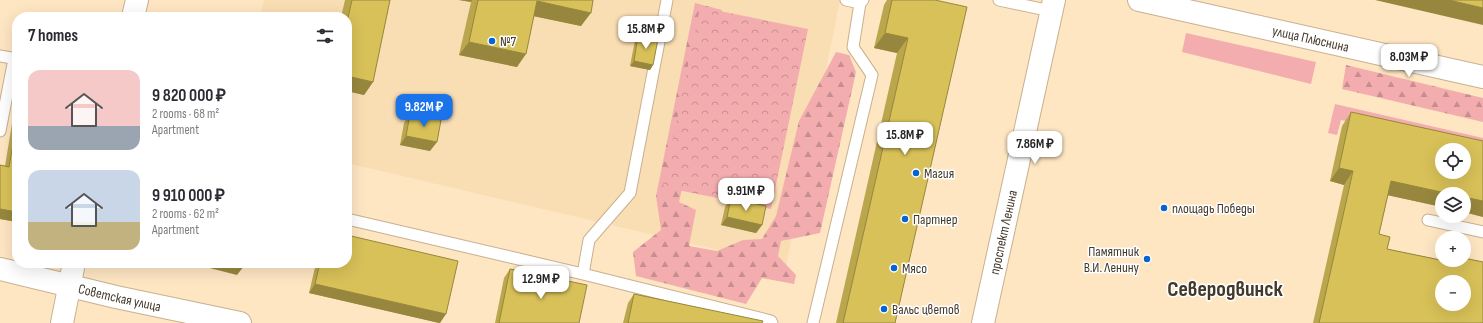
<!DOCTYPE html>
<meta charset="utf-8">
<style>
body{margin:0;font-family:"Sofia Sans Condensed",sans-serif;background:#f2f2f3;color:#2b2b33;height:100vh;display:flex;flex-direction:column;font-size:15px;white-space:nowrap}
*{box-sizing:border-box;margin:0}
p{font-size:13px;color:#7c7c81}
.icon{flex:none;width:22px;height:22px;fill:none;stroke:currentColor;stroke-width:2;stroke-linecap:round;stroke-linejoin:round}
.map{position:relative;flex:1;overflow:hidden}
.panel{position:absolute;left:12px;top:12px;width:340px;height:256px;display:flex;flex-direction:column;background:#fff;border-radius:16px;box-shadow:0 4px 16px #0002}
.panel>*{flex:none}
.controls{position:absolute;left:1435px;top:143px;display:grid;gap:8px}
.controls a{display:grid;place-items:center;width:36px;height:36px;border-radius:50%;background:#fff;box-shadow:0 4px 16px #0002;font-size:20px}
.price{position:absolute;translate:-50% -34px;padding:0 9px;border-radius:8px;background:#fff;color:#222;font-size:13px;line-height:26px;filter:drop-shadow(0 1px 2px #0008)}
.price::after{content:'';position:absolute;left:50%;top:24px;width:12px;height:9px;margin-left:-6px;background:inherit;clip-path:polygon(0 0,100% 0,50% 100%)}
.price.current{background:#1a73e8;color:#fff}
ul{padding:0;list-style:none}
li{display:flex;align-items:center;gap:12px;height:100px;padding:0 16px}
li span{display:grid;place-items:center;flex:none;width:112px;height:80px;border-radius:12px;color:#555}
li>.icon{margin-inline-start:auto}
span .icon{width:48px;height:48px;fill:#fffc;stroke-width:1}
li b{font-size:17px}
h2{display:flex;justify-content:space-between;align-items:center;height:48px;padding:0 16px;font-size:17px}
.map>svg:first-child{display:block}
.built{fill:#f9ddb3}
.grass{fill:#f4adaf}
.forest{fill:url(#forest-firs)}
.park{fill:url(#park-crowns)}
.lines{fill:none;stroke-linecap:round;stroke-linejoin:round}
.lane-casing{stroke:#c8b08f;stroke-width:13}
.street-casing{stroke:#c8b08f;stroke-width:24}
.secondary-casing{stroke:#c8b08f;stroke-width:24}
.lane{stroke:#fff;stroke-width:11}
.street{stroke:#fff;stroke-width:22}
.secondary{stroke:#fff;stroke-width:22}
.wall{fill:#baa64c;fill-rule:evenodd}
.shaded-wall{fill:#97873e}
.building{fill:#d8c158;stroke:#97873e;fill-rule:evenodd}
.poi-dot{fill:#0764cd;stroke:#fff;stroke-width:1.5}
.labels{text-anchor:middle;stroke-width:3;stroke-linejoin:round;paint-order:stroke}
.street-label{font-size:14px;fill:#43392b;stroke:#fff}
.poi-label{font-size:14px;fill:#43392b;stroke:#fff;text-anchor:start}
.town-label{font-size:22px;font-weight:bold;fill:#43392b;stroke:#fff}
</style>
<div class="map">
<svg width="1483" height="323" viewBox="0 0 1483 323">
<defs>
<pattern id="forest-firs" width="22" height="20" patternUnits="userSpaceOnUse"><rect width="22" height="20" fill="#f4adaf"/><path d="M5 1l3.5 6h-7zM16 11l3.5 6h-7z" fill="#c78e8f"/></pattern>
<pattern id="park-crowns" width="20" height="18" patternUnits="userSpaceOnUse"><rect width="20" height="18" fill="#f4adaf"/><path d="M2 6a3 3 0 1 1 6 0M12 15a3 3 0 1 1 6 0" fill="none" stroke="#c78e8f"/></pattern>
</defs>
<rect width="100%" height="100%" fill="#fee6c3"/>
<path class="built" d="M264 0H840L786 266 347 163V17H260Z"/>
<path class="grass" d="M1186 33 1316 62 1311 84 1182 52Z
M1335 104 1483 138V153L1341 120 1337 135 1328 133Z"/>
<path class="forest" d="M695 3 722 10 679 202 696 210 689 246 717 251 743 240 762 239 776 216 799 121 836 52 849 55 856 72 820 233 781 241 778 256 796 275 794 284 762 278 746 304 636 276 633 252 661 230 656 196Z
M1346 65 1483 98V122L1342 89Z"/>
<path class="park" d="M700 7 808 29 771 209 663 187Z"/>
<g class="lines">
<defs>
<path id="lane" d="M846 0 860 3 863 0
M999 0 1051 11
M0 56 17 59
M0 131 14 59
M347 219 583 274 771 321 772 323
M1428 220 1483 232
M583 274 589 240 630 193 667 0
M813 323 872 75 853 47 860 3"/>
<g id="street">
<path id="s1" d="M1139 0 1483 77"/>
<path d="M133 17 137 0"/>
<path d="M62 323 74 263"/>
</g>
<g id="secondary">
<path id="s2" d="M0 269 116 297 240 323"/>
<path id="s3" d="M983 323 1054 0"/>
</g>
</defs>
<use href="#lane" class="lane-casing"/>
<use href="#street" class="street-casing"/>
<use href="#secondary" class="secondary-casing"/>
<use href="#lane" class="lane"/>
<use href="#street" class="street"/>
<use href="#secondary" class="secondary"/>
</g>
<path class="wall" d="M345 0H390L373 82 364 95 347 91V17H341Z
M459 0H593L581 26 534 16 517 67 459 55 471 2Z
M887 0H935L895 323H836L897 53 874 48 884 5Z
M638 36 653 65 650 70 630 66 635 40Z
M17 93V222L0 219V165L5 166Z
M1351 112 1483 141V217L1464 212V194H1442V207L1388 195 1379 234 1390 237 1387 249 1442 260H1464V258L1483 262V323H1313L1344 185 1330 181 1342 126ZM1442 150H1464V172H1442ZM1442 282H1464V304H1442Z
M410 114 430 151 400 145 404 123Z
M731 198 762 225 756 233 721 225 725 207Z
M316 263H347L440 323 309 293Z
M510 269 579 323H495L504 278Z
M634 294 762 323H623L628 303Z"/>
<path class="shaded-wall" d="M459 0H472L471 2Z
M1375 0H1449L1483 8V25Z
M537 1 591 13 581 26 528 15Z
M885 33 908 38 897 53 874 48Z
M469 42 526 54 517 67 459 55Z
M634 61 653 65 650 70 630 66Z
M347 76 373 82 364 95 347 91Z
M406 136 437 142 430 151 400 145Z
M1339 168 1353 171 1344 185 1330 181Z
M1391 181 1450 194H1442V207L1382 194Z
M1464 197 1483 201V217L1464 212Z
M0 209 17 212V222L0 219Z
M727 217 762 225 756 233 721 225Z
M190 263H232L244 266 237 275Z
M315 284 446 314 440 323H439L309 293Z"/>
<path class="building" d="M352 0H390L373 82 347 76V22Z
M478 0H593L591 13 537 1 526 54 469 42Z
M892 0H935L967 7 895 323H843L908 38 885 33Z
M1449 0H1483V8Z
M638 36 658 39 653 65 634 61Z
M1351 112 1483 141V201L1464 197V194H1450L1391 181 1379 234 1390 237 1387 249 1445 261V260H1464V258L1483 262V323H1319L1353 171 1339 168ZM1442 150H1464V172H1442ZM1442 282H1464V304H1442Z
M410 114 441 120 437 142 406 136Z
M17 121V212L0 209V165L9 167Z
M731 198 766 206 762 225 727 217Z
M347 235 458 261 446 314 315 284 320 263H347Z
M232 263H244V266Z
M510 269 587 285 579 323H499Z
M634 294 763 321 762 323H628Z"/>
<g class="poi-dot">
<circle cx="492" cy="41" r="4"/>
<circle cx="916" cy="173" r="4"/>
<circle cx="1164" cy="208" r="4"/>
<circle cx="905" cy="219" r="4"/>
<circle cx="1147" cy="259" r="4"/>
<circle cx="894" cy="268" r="4"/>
<circle cx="884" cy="309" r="4"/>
</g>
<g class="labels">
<g class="street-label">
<text dy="5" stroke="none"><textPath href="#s1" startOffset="176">улица Плюснина</textPath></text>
<text dy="5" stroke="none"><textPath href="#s3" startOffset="93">проспект Ленина</textPath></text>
<text dy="5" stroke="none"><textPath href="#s2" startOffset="123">Советская улица</textPath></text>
</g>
<g class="poi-label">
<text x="500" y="46">№7</text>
<text x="924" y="178">Магия</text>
<text x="1172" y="213">площадь Победы</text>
<text x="913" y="224">Партнер</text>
<text x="1139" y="256" text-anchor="end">Памятник<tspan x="1139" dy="16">В.И. Ленину</tspan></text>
<text x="902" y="273">Мясо</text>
<text x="892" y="314">Вальс цветов</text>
</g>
<g class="town-label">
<text x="1225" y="296">Северодвинск</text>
</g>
</g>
</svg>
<div class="controls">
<a><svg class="icon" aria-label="locate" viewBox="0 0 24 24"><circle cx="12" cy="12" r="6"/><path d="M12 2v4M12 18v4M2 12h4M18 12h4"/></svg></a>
<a><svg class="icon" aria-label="layers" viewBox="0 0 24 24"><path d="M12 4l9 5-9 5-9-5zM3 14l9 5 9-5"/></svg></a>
<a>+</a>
<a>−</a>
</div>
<b class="price" style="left:646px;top:50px">15.8M ₽</b>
<b class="price" style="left:1409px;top:78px">8.03M ₽</b>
<b class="price current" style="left:424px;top:128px">9.82M ₽</b>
<b class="price" style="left:905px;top:156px">15.8M ₽</b>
<b class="price" style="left:1035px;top:165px">7.86M ₽</b>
<b class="price" style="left:746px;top:212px">9.91M ₽</b>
<b class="price" style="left:541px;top:300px">12.9M ₽</b>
<section class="panel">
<h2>7 homes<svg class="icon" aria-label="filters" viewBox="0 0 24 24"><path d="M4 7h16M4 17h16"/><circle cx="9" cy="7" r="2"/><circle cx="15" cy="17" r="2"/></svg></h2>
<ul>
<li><span style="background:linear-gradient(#f6c9c9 70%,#9aa5b1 0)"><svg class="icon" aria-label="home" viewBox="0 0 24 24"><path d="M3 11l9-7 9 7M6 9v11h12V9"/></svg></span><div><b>9 820 000 ₽</b><p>2 rooms · 68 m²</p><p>Apartment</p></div></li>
<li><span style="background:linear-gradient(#c9d6e8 65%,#c2b280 0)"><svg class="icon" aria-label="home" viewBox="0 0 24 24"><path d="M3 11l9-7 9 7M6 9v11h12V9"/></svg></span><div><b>9 910 000 ₽</b><p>2 rooms · 62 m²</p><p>Apartment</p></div></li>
</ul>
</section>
</div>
